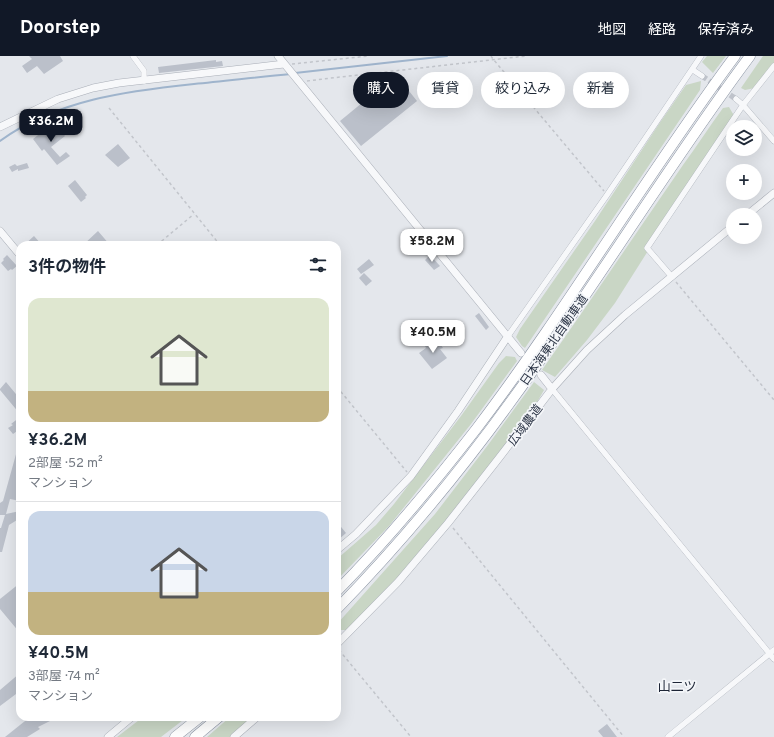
<!DOCTYPE html>
<html lang="ja">
<meta charset="utf-8">
<style>
body{margin:0;font-family:Overpass,"Noto Sans JP",sans-serif;background:#f2f2f3;color:#1f2937;height:100vh;display:flex;flex-direction:column;font-size:15px;white-space:nowrap}
*{box-sizing:border-box;margin:0}
p{font-size:13px;color:#747a83}
.icon{flex:none;width:22px;height:22px;fill:none;stroke:currentColor;stroke-width:2;stroke-linecap:round;stroke-linejoin:round}
.map{position:relative;flex:1;overflow:hidden}
.details{position:absolute;left:16px;top:185px;width:325px;height:480px;display:flex;flex-direction:column;background:#fff;border-radius:12px;box-shadow:0 4px 16px #0002}
.details>*{flex:none}
.guide{position:absolute;left:353px;top:16px;width:361px;height:36px;display:flex;gap:8px}
.fabs{position:absolute;left:726px;top:64px;display:grid;gap:8px}
.fabs a{display:grid;place-items:center;width:36px;height:36px;border-radius:50%;background:#fff;box-shadow:0 4px 16px #0002;font-size:20px}
.price{position:absolute;translate:-50% -34px;padding:0 9px;border-radius:8px;background:#fff;color:#222;font-size:13px;line-height:26px;filter:drop-shadow(0 1px 2px #0008)}
.price::after{content:'';position:absolute;left:50%;top:24px;width:12px;height:9px;margin-left:-6px;background:inherit;clip-path:polygon(0 0,100% 0,50% 100%)}
.price.selected{background:#111827;color:#fff}
ul{padding:0;list-style:none}
li{display:grid;align-content:center;gap:8px;height:212px;padding:0 12px}
li+li{border-top:1px solid #e0e1e3}
li span{display:grid;place-items:center;height:124px;border-radius:12px;color:#555}
li>.icon{margin-inline-start:auto}
span .icon{width:72px;height:72px;fill:#fffc;stroke-width:1}
li b{font-size:17px}
h2{display:flex;justify-content:space-between;align-items:center;height:48px;padding:0 12px;font-size:17px}
.pill{padding:0 14px;border-radius:18px;background:#fff;box-shadow:0 4px 16px #0002;font-size:14px;line-height:36px}
.pill.selected{background:#111827;color:#fff}
header{display:flex;align-items:center;gap:24px;box-sizing:border-box;height:56px;padding:0 20px;background:#111827;color:#fff}
header strong{font-size:19px}
nav{display:flex;gap:22px;margin-inline-start:auto;font-size:14px}
.map>svg:first-child{display:block}
.green{fill:#c9d6c5}
.lines{fill:none;stroke-linecap:round;stroke-linejoin:round}
.stream{stroke:#9fb4cc;stroke-width:2}
.building{fill:#bbc0ca}
.minor-tunnel{stroke:#bfc3cb;stroke-width:5.5;stroke-dasharray:5.5 3;stroke-linecap:butt}
.minor-casing{stroke:#a9aeb7;stroke-width:6}
.tertiary-casing{stroke:#a9aeb7;stroke-width:8}
.motorway-casing{stroke:#8b94a3;stroke-width:11}
.path{stroke:#c2c5cb;stroke-width:1.5;stroke-dasharray:3 3;stroke-linecap:butt}
.minor{stroke:#f7f8fa;stroke-width:5.5}
.tertiary{stroke:#f7f8fa;stroke-width:7}
.motorway{stroke:#fff;stroke-width:10}
.labels{text-anchor:middle;stroke-width:3.5;stroke-linejoin:round;paint-order:stroke}
.street-label{font-size:12px;fill:#2b3445;stroke:#f4f6f9}
.neighbourhood-label{font-size:13px;fill:#1d2536;stroke:#f4f6f9}
</style>
<header>
<strong>Doorstep</strong>
<nav><a>地図</a><a>経路</a><a>保存済み</a></nav>
</header>
<div class="map">
<svg width="774" height="681" viewBox="0 0 774 681">
<rect width="100%" height="100%" fill="#e4e7ec"/>
<path class="green" d="M707 0H726L713 17 702 6Z
M763 0H774V7L755 32 745 34 741 32Z
M701 25 700 34 525 292 522 290 516 281 520 273 595 165 661 65 686 29Z
M729 51 736 63 677 149 615 247 587 284 555 321 542 314C590 246 636 177 683 109 697 90 709 71 723 52Z
M506 300 515 301 517 305 471 368 389 470 337 524V503L376 469 394 448 461 360 499 307Z
M534 326 544 334 528 362 498 402 390 532 348 574H339L337 572V568L435 458 488 389Z
M143 661H187L161 681H117Z
M230 661H254L232 681H207Z"/>
<g class="lines">
<path class="stream" d="M295 17 447 0
M0 85C56 44 127 35 194 28 226 25 258 21 291 18"/>
</g>
<path class="building" d="M29 0H60L63 5 44 18 37 10 27 17 22 10 32 3Z
M216 4V6L222 5 223 10 159 17 158 11Z
M401 25 417 45 361 90 340 65 368 42 370 44 373 41 376 45Z
M57 69 65 80 51 91 60 101 66 96 70 100 57 109 44 93 42 95 33 83 42 76 43 77 51 71 53 73Z
M118 88 130 102 118 111 105 99Z
M27 107 29 112 18 115V113L12 116 9 111 15 108 17 110Z
M75 124 87 139 85 141 86 142 81 146 68 130Z
M98 175 110 189H83Z
M34 180 42 189H24Z
M7 199 17 210 12 214 11 213 8 215 1 207 4 204 3 203Z
M430 199 440 210 434 214 425 204Z
M369 203 374 209 361 218 357 213Z
M364 217 372 225 366 230 359 222Z
M479 257 489 271 486 274 475 260Z
M436 282 443 292 440 293 447 302 432 313 419 297 426 292 425 290Z
M6 326 20 343V358L0 334V333Z
M20 361V373L13 378 8 372 13 369 11 368Z
M18 391H20V445L10 443 6 458 20 455V464H17L9 469 2 496H0V472H1L5 459H0V447L3 445Z
M337 466 346 477 337 485Z
M20 527V577L0 553V543Z
M20 617V635L0 650V634Z
M30 661H46L50 665 38 671 40 673 27 681H5Z
M607 668 617 681H603L598 675Z"/>
<g class="lines">
<path class="minor-tunnel" d="M702 20 736 43"/>
<defs>
<path id="minor" d="M133 0 144 15V25
M693 14 702 20
M736 43 743 49 774 85
M672 221 647 192 743 49 774 10
M508 280 607 139 701 0
M552 333 774 603
M668 681 774 594"/>
<path id="tertiary" d="M278 0 521 297
M0 71 58 43 93 32 119 27 284 8
M747 159 774 137
M0 175 20 199
M541 319 552 333
M337 494 356 478 411 420 458 355 508 280
M337 588 398 526 448 467 499 402 552 333 587 294 625 259 733 170
M108 681 132 661
M234 681 257 661"/>
<path id="motorway" d="M337 535C387 484 433 429 477 372 568 252 645 121 735 0
M337 553C411 477 478 394 539 306 611 205 676 99 750 0
M175 681 200 661
M195 681 219 661"/>
</defs>
<use href="#minor" class="minor-casing"/>
<use href="#tertiary" class="tertiary-casing"/>
<use href="#motorway" class="motorway-casing"/>
<path class="path" d="M491 0 493 3 604 135
M292 8 369 0
M307 25 323 23 526 0
M109 52 220 189
M157 189 194 158
M676 226 774 344
M337 331 407 416
M453 472 624 681
M339 594 411 681"/>
<use href="#minor" class="minor"/>
<use href="#tertiary" class="tertiary"/>
<use href="#motorway" class="motorway"/>
</g>
<g class="labels">
<g class="street-label">
<text transform="translate(554 284) rotate(-55)" y="4">日本海東北自動車道</text>
<text transform="translate(525 369) rotate(-53)" y="4">広域農道</text>
</g>
<g class="neighbourhood-label">
<text x="677" y="635">山二ツ</text>
</g>
</g>
</svg>
<div class="fabs">
<a><svg class="icon" aria-label="layers" viewBox="0 0 24 24"><path d="M12 4l9 5-9 5-9-5zM3 14l9 5 9-5"/></svg></a>
<a>+</a>
<a>−</a>
</div>
<b class="price selected" style="left:51px;top:87px">¥36.2M</b>
<b class="price" style="left:432px;top:207px">¥58.2M</b>
<b class="price" style="left:433px;top:298px">¥40.5M</b>
<div class="guide">
<a class="pill selected">購入</a>
<a class="pill">賃貸</a>
<a class="pill">絞り込み</a>
<a class="pill">新着</a>
</div>
<section class="details">
<h2>3件の物件<svg class="icon" aria-label="filters" viewBox="0 0 24 24"><path d="M4 7h16M4 17h16"/><circle cx="9" cy="7" r="2"/><circle cx="15" cy="17" r="2"/></svg></h2>
<ul>
<li><span style="background:linear-gradient(#dfe7d0 75%,#c2b280 0)"><svg class="icon" aria-label="home" viewBox="0 0 24 24"><path d="M3 11l9-7 9 7M6 9v11h12V9"/></svg></span><div><b>¥36.2M</b><p>2部屋 · 52 m²</p><p>マンション</p></div></li>
<li><span style="background:linear-gradient(#c9d6e8 65%,#c2b280 0)"><svg class="icon" aria-label="home" viewBox="0 0 24 24"><path d="M3 11l9-7 9 7M6 9v11h12V9"/></svg></span><div><b>¥40.5M</b><p>3部屋 · 74 m²</p><p>マンション</p></div></li>
</ul>
</section>
</div>
